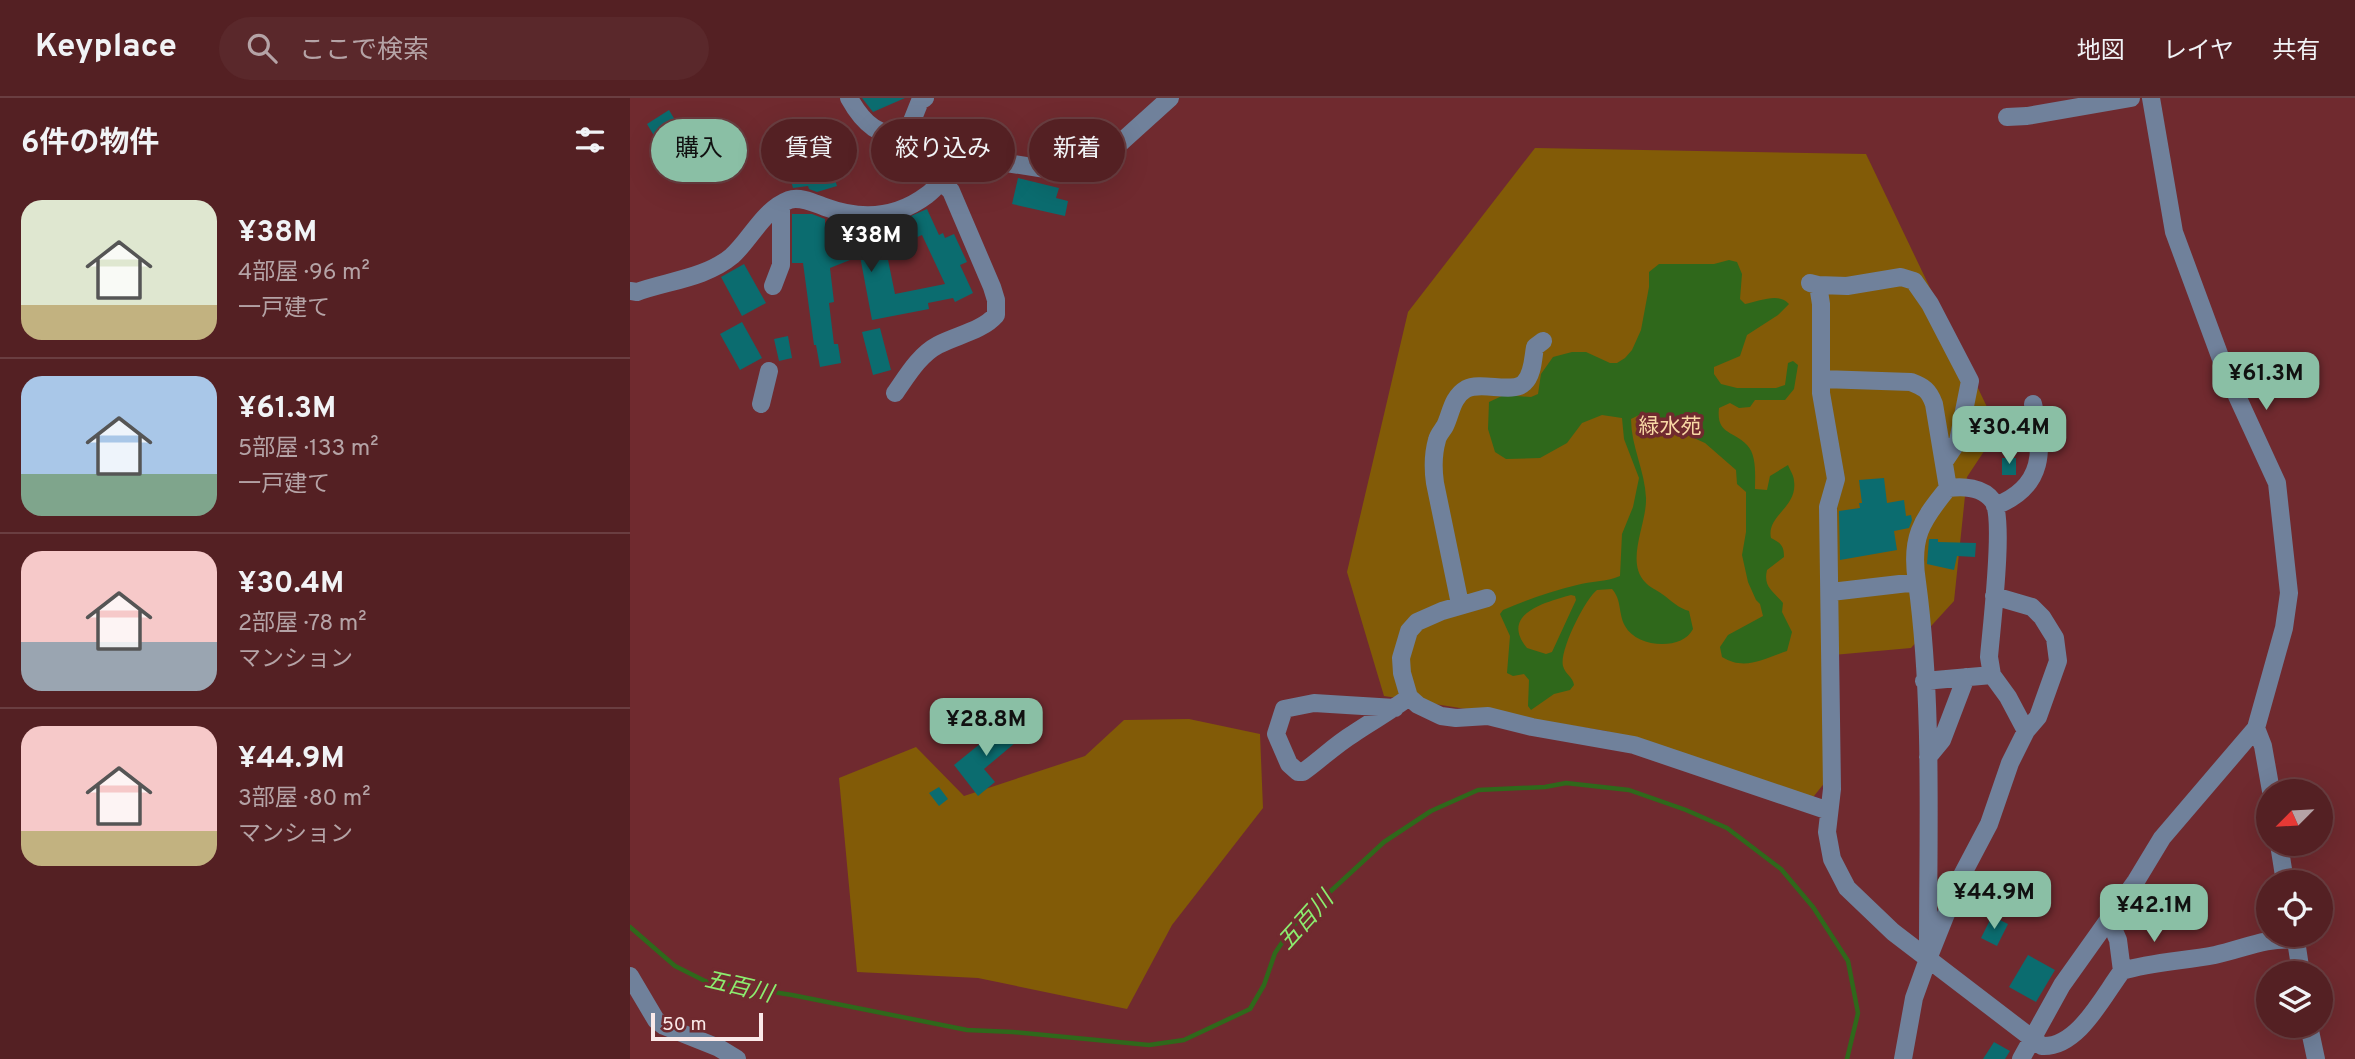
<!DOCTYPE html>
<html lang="ja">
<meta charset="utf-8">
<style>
body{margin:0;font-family:Overpass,"Noto Sans JP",sans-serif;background:#5a282b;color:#f1f3f6;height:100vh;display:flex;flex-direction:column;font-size:26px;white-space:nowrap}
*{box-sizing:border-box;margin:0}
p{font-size:23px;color:#b5a3a6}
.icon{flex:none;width:38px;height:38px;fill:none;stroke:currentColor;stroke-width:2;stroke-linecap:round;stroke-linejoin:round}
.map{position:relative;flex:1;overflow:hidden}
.details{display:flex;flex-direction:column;background:#542023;width:630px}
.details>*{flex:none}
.guide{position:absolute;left:21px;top:21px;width:665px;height:63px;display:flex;gap:14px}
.needle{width:46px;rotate:246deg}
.fabs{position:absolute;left:1626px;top:681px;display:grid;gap:14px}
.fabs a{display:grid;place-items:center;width:77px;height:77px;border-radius:50%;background:#542023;box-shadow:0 7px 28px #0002,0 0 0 2px #6a3e41;font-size:35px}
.scale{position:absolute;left:21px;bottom:18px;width:112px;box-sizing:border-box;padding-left:7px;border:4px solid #fbe9e9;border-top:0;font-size:19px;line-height:24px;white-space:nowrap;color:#fbe9e9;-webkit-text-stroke:5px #702a2f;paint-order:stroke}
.price{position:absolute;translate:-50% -60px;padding:0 16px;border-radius:14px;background:#8abfa5;color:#111;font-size:23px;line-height:46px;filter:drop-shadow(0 2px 4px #0008)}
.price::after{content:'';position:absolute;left:50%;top:42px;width:21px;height:16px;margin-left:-10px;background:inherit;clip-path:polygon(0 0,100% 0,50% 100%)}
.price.selected{background:#222;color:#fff}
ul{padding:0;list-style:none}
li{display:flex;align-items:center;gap:21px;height:175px;padding:0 21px}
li+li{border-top:2px solid #6a3e41}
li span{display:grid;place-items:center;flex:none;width:196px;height:140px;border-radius:21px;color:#555}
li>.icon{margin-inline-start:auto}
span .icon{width:84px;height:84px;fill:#fffc;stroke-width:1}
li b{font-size:30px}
h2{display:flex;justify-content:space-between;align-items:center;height:84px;padding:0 21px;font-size:30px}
.chip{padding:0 24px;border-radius:32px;background:#542023;box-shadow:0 7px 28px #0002,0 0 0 2px #6a3e41;font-size:24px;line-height:63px}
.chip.selected{background:#8abfa5;color:#111}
header{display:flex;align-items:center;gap:42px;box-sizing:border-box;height:98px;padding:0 35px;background:#542023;border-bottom:2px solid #6a3e41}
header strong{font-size:33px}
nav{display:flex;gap:38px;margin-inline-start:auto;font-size:24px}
.search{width:490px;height:63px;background:#5a282b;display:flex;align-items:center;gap:18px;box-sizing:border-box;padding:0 24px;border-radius:38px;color:#b5a3a6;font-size:26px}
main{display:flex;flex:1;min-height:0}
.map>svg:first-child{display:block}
.green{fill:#825b07}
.water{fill:#2f681b;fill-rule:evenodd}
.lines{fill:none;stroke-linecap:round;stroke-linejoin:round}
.stream{stroke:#2f681b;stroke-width:4.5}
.building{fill:#0b6c6f}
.minor{stroke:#70819b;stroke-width:18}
.labels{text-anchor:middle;stroke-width:7;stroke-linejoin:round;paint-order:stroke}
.park-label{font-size:21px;fill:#f8d8a5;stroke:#702a2f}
.water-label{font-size:23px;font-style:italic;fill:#8cec6f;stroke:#702a2f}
</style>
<header>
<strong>Keyplace</strong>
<div class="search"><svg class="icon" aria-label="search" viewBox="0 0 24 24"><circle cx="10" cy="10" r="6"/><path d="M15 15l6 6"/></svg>ここで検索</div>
<nav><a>地図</a><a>レイヤ</a><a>共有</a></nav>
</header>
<main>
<section class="details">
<h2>6件の物件<svg class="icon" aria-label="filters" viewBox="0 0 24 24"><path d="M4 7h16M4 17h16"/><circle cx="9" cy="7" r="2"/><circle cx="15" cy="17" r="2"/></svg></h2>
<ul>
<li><span style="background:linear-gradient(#dfe7d0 75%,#c2b280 0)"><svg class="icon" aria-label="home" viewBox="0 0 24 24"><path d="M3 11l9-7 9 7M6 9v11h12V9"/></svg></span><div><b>¥38M</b><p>4部屋 · 96 m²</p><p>一戸建て</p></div></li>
<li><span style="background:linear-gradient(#a9c7e8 70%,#7fa58c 0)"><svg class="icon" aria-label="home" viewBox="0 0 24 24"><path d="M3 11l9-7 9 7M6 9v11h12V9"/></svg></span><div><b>¥61.3M</b><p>5部屋 · 133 m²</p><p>一戸建て</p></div></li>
<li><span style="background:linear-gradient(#f6c9c9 65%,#9aa5b1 0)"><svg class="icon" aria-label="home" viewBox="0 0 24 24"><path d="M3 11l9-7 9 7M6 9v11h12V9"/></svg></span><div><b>¥30.4M</b><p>2部屋 · 78 m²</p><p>マンション</p></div></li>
<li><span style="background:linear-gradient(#f6c9c9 75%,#c2b280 0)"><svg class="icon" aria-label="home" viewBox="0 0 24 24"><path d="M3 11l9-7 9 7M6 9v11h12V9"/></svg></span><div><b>¥44.9M</b><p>3部屋 · 80 m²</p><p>マンション</p></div></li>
</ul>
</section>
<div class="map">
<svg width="1725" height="961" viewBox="0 0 1725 961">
<rect width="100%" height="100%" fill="#702a2f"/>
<path class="green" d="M905 50 1236 56 1368 332 1337 379 1324 503 1281 550 1192 558 1196 683 1180 703 976 633 754 598 717 474 778 214Z
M559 621 630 636 633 710 542 827 497 911 348 880 227 874 209 680 286 649 334 698 455 658 494 622Z"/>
<path class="water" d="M1099 162 1107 164 1112 176 1110 201 1115 206C1130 203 1149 194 1159 206L1148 217 1117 237 1110 258 1084 269V276L1091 286 1107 290H1146L1155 287 1158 265 1163 263 1168 267 1164 291 1155 302H1125L1120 309 1109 310 1100 305 1089 310C1086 337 1103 332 1117 347 1127 357 1125 378 1125 391L1137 392 1140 378 1158 367C1160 372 1164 378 1164 383 1168 409 1136 418 1141 440 1151 445 1154 448 1154 459L1137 472C1133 489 1143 493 1153 505L1152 514 1162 534 1157 553C1133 561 1115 573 1092 559L1090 549 1098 537 1133 518 1130 506 1126 502 1118 484 1112 457 1116 434V394L1107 386 1106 372 1075 345 1044 331 1027 332 1016 326 1011 316 1001 321C1001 348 1015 373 1016 400 1017 426 995 463 1015 484 1019 489 1027 492 1032 496 1042 503 1048 510 1059 513L1063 531C1052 553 1007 550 995 528 988 515 992 502 982 491L967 492C955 501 929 553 933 568 935 576 943 579 944 587L940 592 924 596 901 612 898 608 899 582 894 576 883 578 877 575 880 538 870 516 873 512C897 502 921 493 947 487 961 483 976 484 990 478L992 436 1003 409 1009 380 994 341 992 320 972 317 952 325 937 345 910 360 876 361 865 354 858 331 859 304 874 297 901 299 908 296 911 276 923 259 942 254H956L980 265H987L995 260 1002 252 1011 232 1019 189V174L1029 166H1084ZM941 497 945 498 946 502 922 554 916 556 897 550C869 516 916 504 941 497Z"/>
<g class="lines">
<path class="stream" d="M0 829 45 868 75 883 162 897 337 932 383 934 519 947 554 942 620 911 634 887 645 855 664 827 754 744 801 713 848 692 915 689 936 685 999 692 1056 712 1097 730 1151 771 1183 809 1218 863 1228 915 1217 961"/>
</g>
<path class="building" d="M232 0H275L243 14Z
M39 12 48 27 26 41 17 26Z
M193 44 207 88 187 94 179 91 178 88 163 90 153 55Z
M388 80 429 90 426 100 438 103 435 118 382 106Z
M297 111 309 137 313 135 315 140 324 136 337 164 330 167 343 195 325 204 323 200 298 205 299 211 242 222 230 158 200 170 204 204 199 205 204 246H208L211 265 190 269 186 247H184L173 165H162V116H182L195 121V152L209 150 228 143 225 130 240 128 244 149 255 147 265 196 315 186 292 137 276 144 267 124Z
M114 166 136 205 112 218 91 179Z
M112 224 132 260 110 272 90 236Z
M250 230 261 272 243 277 232 234Z
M158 238 162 260 149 263 144 241Z
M1372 360H1386V377H1372Z
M1254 380 1257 405 1274 402 1276 418 1281 417 1282 422 1279 430 1264 433 1267 452 1210 462 1209 413 1230 410 1229 405H1232L1229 382Z
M1299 441H1308V444L1346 445 1345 459 1327 458 1324 472 1297 466Z
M378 623 391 640 354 671 365 684 348 698 324 667Z
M309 689 318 701 309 708 299 695Z
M1362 818 1378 826 1367 848 1351 840Z
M1398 857 1425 872 1406 904 1379 889Z
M1364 944 1380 953 1375 961H1353Z"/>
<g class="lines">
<path class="minor" d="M219 0C235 29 248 36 280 42
M1377 19 1397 18 1501 0
M1180 185 1188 187 1217 188 1271 179 1284 183 1300 206 1340 283 1328 343 1314 364
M1188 187 1191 206V295L1206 381 1198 409 1202 691 1197 734 1202 761 1217 790 1263 834 1412 948C1448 950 1473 898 1492 873 1522 864 1554 863 1585 857 1613 851 1636 839 1666 842
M143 188 151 167V106
M0 193 7 194C37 183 76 180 102 158 121 141 133 112 159 102 170 98 184 105 195 109 230 122 265 121 297 97 308 89 316 76 327 67L333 64 351 61 447 76 468 65 540 0
M1192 281 1281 284C1294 289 1299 292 1304 306L1318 390
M265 295C277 278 289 257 308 247 327 237 352 233 366 217V202L362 189 321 93 292 65 282 49 280 35 282 23 290 3 295 0
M131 306 139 273
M1365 408C1415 389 1414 351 1403 306
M1287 484C1280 440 1291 423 1318 390 1333 388 1353 389 1363 403 1375 420 1361 533 1359 559L1362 577 1378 599 1396 633
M1201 494 1287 484C1303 603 1298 730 1298 851
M857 500 812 513 787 524 779 533 771 560 772 575 779 599 788 607 811 618 826 620 858 618 902 629 1004 647 1199 713
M830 506 805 385C803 371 803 356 807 342 808 337 812 333 815 328 821 316 822 299 836 291 851 283 883 296 894 285 903 277 903 260 905 249L913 243
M1294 583 1362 577
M765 610 684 605 654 611 646 636 659 666 668 674H673C690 662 705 647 723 636 742 623 761 613 779 599
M1626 630 1633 648 1641 693
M1298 659 1312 642 1336 579
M1649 746 1655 784
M1479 821 1488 842 1492 873
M1665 836 1671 875
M0 878 26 922 34 928 89 950 107 961
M1679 928 1686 961
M1273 961 1284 900 1298 861 1330 781 1359 726 1380 665 1396 633 1408 619 1428 563 1425 540 1412 519 1402 509 1364 498
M1391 961 1432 887 1506 783 1532 740 1626 630 1654 530 1659 495 1647 385 1595 272 1544 134 1521 0"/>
</g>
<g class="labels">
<g class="park-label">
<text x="1040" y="335">緑水苑</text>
</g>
<g class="water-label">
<text transform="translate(675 822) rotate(-48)" y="8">五百川</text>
<text transform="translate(109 888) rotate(13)" y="8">五百川</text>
</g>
</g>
</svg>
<div class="fabs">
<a><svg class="needle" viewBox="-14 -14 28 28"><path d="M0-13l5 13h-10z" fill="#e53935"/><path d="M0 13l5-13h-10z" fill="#b5a3a6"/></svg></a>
<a><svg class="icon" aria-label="locate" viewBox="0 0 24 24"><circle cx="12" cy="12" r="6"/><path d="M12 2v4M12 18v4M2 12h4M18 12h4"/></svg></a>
<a><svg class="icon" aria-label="layers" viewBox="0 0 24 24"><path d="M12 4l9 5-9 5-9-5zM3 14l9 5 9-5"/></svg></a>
</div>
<div class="scale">50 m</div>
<b class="price selected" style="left:241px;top:176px">¥38M</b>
<b class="price" style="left:1636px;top:314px">¥61.3M</b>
<b class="price" style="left:1379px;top:368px">¥30.4M</b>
<b class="price" style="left:356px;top:660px">¥28.8M</b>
<b class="price" style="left:1364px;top:833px">¥44.9M</b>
<b class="price" style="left:1524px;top:846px">¥42.1M</b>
<div class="guide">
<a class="chip selected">購入</a>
<a class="chip">賃貸</a>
<a class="chip">絞り込み</a>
<a class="chip">新着</a>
</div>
</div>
</main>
